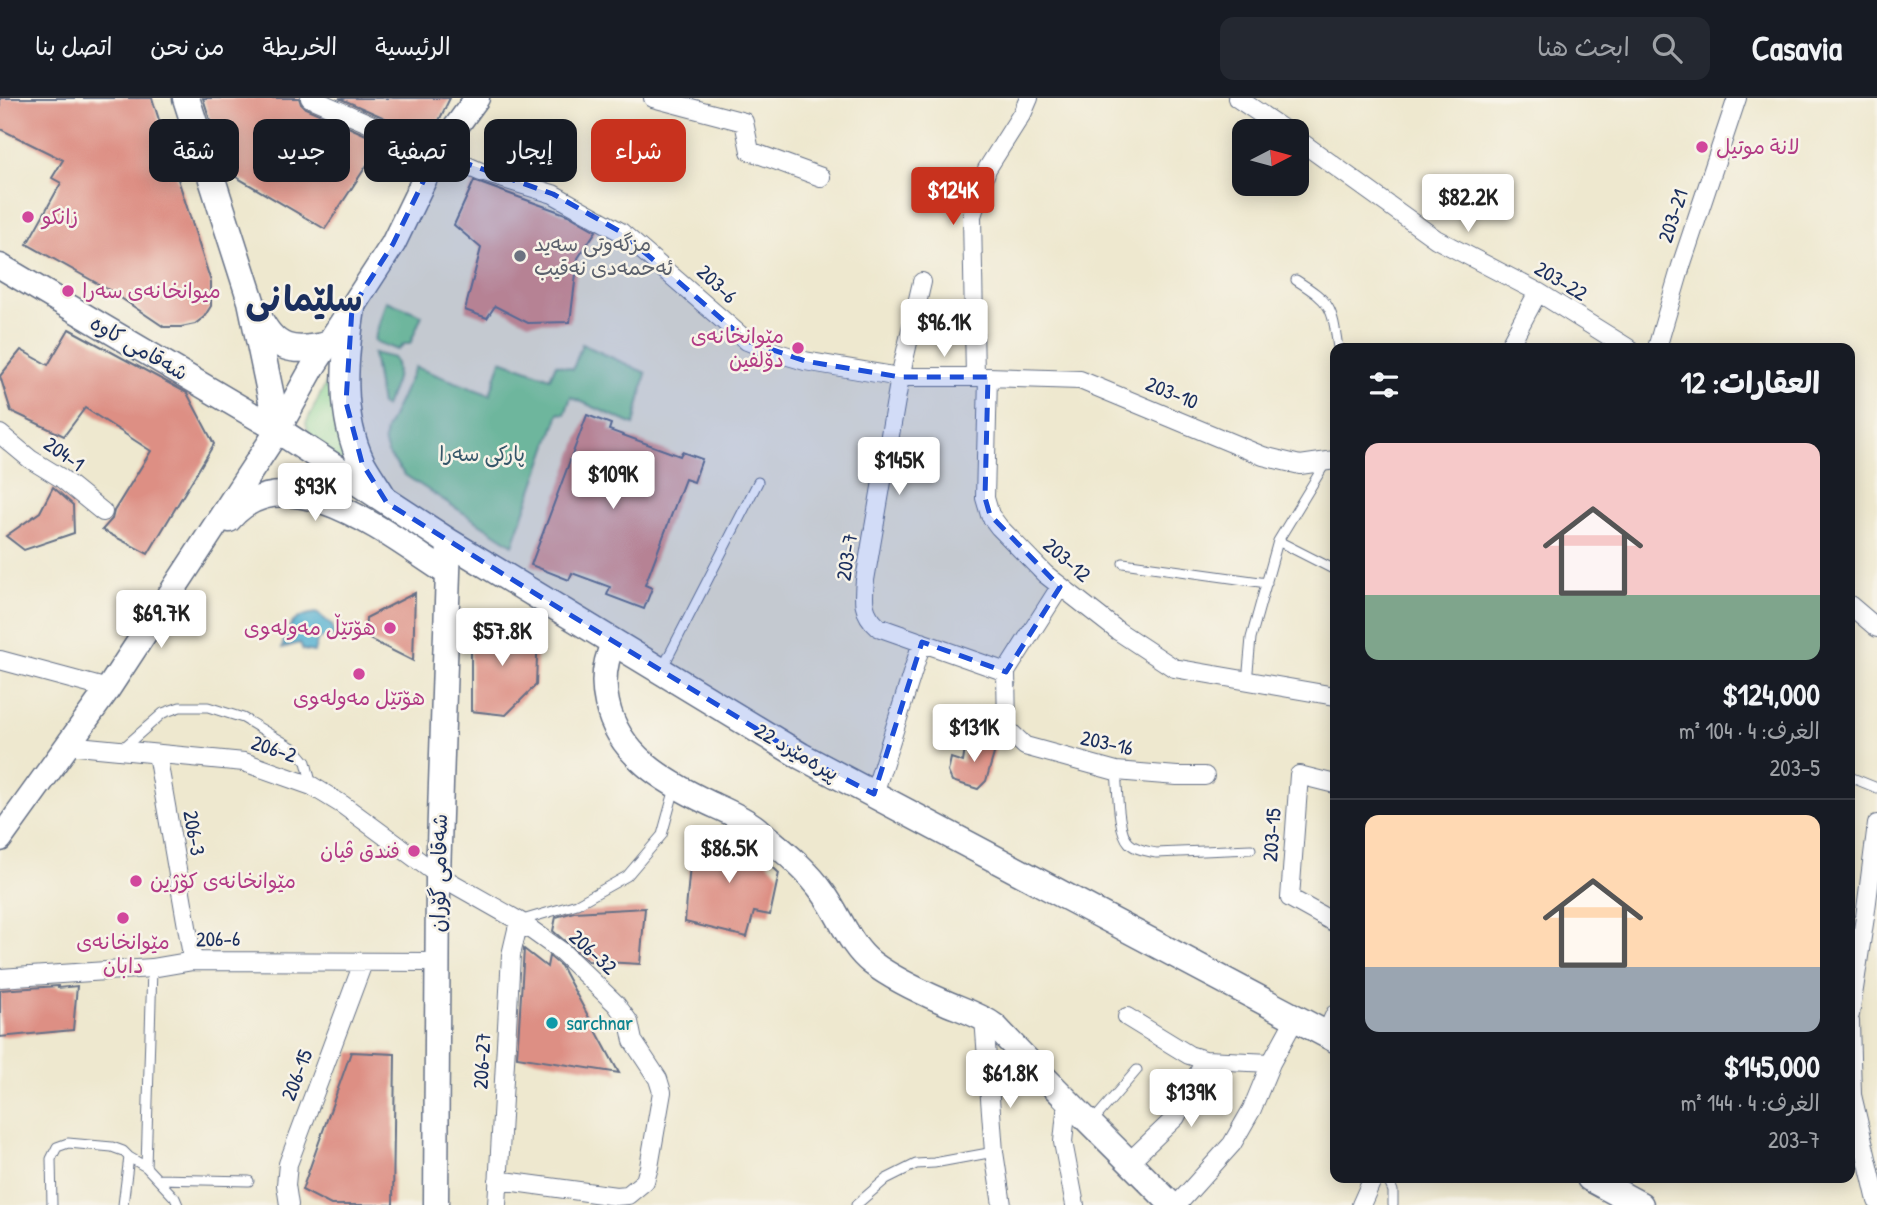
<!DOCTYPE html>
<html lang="ar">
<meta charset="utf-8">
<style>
body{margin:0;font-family:"Patrick Hand","Playpen Sans Arabic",sans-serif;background:#242831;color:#f1f3f6;direction:rtl;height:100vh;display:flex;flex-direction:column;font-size:26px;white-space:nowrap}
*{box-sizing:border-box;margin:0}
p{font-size:23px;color:#9ea1a6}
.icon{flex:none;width:38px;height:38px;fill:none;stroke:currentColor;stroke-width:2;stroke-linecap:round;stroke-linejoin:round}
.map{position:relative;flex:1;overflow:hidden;direction:ltr}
.drawer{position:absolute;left:1330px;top:245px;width:525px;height:840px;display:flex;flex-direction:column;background:#171b24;border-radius:14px;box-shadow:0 4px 18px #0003;direction:rtl}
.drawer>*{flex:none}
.banner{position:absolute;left:21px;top:21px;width:665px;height:63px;direction:rtl;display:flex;gap:14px}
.needle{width:46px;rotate:84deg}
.tools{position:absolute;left:1232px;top:21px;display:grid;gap:14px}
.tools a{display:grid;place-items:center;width:77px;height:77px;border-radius:14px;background:#171b24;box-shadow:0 4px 18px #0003;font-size:35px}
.price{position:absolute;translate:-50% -60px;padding:0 16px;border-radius:7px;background:#fff;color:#222;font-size:23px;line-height:46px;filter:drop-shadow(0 2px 4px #0008)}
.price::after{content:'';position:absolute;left:50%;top:42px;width:21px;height:16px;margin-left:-10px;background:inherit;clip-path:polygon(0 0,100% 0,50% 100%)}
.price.selected{background:#c8321e;color:#fff}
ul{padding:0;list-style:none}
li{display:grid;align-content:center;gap:14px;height:371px;padding:0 35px}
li+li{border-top:2px solid #363941}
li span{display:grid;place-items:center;height:217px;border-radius:14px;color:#555}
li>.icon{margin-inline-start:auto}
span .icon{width:126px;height:126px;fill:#fffc;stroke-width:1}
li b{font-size:30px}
h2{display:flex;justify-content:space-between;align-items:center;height:84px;padding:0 35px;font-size:30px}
.pill{padding:0 24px;border-radius:14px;background:#171b24;box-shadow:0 4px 18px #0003;font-size:24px;line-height:63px}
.pill.selected{background:#c8321e;color:#fff}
header{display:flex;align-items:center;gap:42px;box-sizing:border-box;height:98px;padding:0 35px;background:#171b24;border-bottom:2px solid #363941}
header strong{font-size:33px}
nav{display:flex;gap:38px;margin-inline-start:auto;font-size:24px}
.search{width:490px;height:63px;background:#242831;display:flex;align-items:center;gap:18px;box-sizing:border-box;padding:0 24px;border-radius:14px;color:#9ea1a6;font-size:26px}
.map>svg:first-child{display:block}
.green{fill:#82d08f;stroke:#4e8076;stroke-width:2}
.water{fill:#51afd0;stroke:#366f97;stroke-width:2}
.building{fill:#dd8f84}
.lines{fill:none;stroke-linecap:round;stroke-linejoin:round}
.lane-casing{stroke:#657086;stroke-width:11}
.street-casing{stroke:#657086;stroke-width:20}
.secondary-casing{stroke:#657086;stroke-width:27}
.primary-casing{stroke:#657086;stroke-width:29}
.lane{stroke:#fff;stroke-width:9}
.street{stroke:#fff;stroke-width:18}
.secondary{stroke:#fff;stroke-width:24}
.primary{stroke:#fff;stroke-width:26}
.marked{fill:#1d4ed8;fill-opacity:0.2;stroke:#1d4ed8;stroke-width:5;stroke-dasharray:14 9;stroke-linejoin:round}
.hotel-dot{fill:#d1479c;stroke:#f7f3e8;stroke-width:2.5}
.worship-dot{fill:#6b7280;stroke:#f7f3e8;stroke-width:2.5}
.culture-dot{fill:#0f9aa8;stroke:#f7f3e8;stroke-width:2.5}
.labels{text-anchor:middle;stroke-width:5;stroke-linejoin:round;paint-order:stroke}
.hotel-label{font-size:21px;fill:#b23c85;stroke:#f7f3e8;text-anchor:start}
.street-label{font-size:21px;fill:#1b2f5e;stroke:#f7f3e8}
.worship-label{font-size:21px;fill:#5b616d;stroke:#f7f3e8;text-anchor:start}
.park-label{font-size:21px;fill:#35576a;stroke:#f7f3e8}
.culture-label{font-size:21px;fill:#0d838f;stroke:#f7f3e8;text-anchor:start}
.town-label{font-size:35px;font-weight:bold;fill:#1b2f5e;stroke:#f7f3e8}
</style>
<header>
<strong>Casavia</strong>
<div class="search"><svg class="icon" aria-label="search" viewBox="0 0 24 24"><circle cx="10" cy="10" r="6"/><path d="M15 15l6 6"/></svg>ابحث هنا</div>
<nav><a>الرئيسية</a><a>الخريطة</a><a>من نحن</a><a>اتصل بنا</a></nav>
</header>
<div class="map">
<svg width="1877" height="1107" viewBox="0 0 1877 1107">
<rect width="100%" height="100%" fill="#f7f3e8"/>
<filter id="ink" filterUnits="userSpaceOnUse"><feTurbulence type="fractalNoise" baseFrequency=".0143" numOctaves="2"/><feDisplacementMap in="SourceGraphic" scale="14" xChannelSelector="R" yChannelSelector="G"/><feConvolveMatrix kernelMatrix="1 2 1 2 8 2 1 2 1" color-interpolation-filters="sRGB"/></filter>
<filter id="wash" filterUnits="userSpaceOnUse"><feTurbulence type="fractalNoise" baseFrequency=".00686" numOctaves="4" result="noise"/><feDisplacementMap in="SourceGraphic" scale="28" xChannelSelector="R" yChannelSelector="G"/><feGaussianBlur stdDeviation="1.57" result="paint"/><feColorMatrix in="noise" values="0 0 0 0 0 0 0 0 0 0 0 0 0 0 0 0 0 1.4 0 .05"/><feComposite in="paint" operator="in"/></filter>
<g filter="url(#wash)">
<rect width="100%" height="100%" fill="#eee8cf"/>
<path class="green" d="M386 203 422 217 410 246H404L398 252 374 243Z
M582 246 646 275 634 327 571 299 565 316 559 315 513 447 405 377 388 356 384 343 386 332 415 269 490 297 501 262 550 280 556 266 573 271Z
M373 255 394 260C402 277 391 293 385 309L381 307Z
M332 273 338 338 349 355 345 367 310 342 306 325Z"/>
<path class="water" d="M317 515 332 527 334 538 318 541 314 554 303 552 300 545 282 550C287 528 293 517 317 515Z"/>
<g id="blocks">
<path class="building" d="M0 0H152L211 184V208L204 219 195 226 181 229H164L109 192 27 146 61 85 52 80 63 62 0 31Z
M203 0H299L301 6 305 10 382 44 325 131 226 73Z
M339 0H450L432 37 396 22 394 24Z
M474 83 568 117 596 133 578 160 570 224 528 225 495 208 487 220 465 212 481 150 454 127Z
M69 231 187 295 214 346 148 456 102 432 112 421 114 413 151 353 85 310 64 338 11 313 0 278 21 252 48 267Z
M587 317 611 326 609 332 680 358 682 354 702 361 694 384 685 381 645 487 652 490 644 511 607 497 610 489 572 475 569 482 531 467Z
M53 389 73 407 74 435 24 452 6 438 40 414Z
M415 495 413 563 365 539 366 520Z
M471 530 538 531 536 587 506 617 471 613Z
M998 642 986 683 978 691 952 683 948 674 951 660 963 664 966 645Z
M725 729 737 735 779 775 770 817 754 814 747 839 685 824 692 743 716 752Z
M645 810 640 866 588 863 553 833 556 819 574 814Z
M524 851 547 869 549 858 561 868 619 975 517 959Z
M58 888V890L77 888 73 932 0 939V892Z
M351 954 395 956 393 1107H331L302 1092Z"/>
</g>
</g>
<g filter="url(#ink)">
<use href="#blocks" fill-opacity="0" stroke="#657086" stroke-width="2"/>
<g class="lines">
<defs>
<path id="lane" d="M1296 182C1332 205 1332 209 1338 250
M1278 443 1335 472
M1123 465 1267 485
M663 569 758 384
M1247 584 1251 540 1278 443 1326 364
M122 651 163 615 180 609H208L243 620 295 651 306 664 312 688
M1116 673C1118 690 1117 733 1129 745 1136 752 1147 753 1156 755L1251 751
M1850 679 1877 690
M519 823 577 806 627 778 662 737 675 690
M152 870 146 1069 175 1100 178 1107
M1093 1023 1137 972
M1387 1080 1393 1093V1107
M158 1081 249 1083
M52 1107 51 1061 57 1049 68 1045 112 1049 123 1053 129 1059 146 1069
M123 1107 129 1059
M856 1107 886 1081 916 1066 934 1065 994 1054"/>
<path id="street" d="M310 0 481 74 553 96 621 134 747 243 778 255 805 263 900 279H988L1080 282 1263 358 1300 367 1335 362
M653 0 744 24 750 53 821 79
M1237 0 1286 33
M1297 41 1436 141 1538 194 1628 250
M922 184 900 279 865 482C863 502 862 515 878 529L1006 574
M1508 250 1538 194
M1657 250 1681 168 1737 0
M975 279 972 118 987 71 1023 14 1029 0
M988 279 985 400 990 417 999 429 1045 476 1118 533 1174 570 1335 598
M0 336 30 361 61 380 103 414
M1060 489 1006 574 1007 631 1025 648 1116 673 1177 678H1205
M1850 507 1877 530
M0 562 108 591
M67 647 244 664 312 688 343 707 438 777 519 823 561 853 616 906 629 924 633 943 658 981 662 994 649 1069 645 1083 628 1097 616 1098 498 1082
M157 656 193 863
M1335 686 1299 677 1290 800 1335 825
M874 696 922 544
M0 880 152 870 193 863 437 864
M1850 917 1865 819 1877 726
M1127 919 1189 957 1205 962 1271 965
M984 920 994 1054 1002 1107
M1850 923 1852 997 1877 1103
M1326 936 1335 916
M1067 1004 1063 1044 1075 1107
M1129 1064 1176 1019 1205 962
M289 1107 286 1087 288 1066 363 865
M497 1107 511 857 519 823
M1177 1107 1232 1046 1252 1011 1271 965 1296 919
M1361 1107 1373 1080"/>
<path id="secondary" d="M0 168 278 332
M229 422C286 353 392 440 447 475
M614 544C604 564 602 583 607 605 618 657 665 684 709 705 724 712 742 719 756 730 780 750 806 770 824 796 840 818 850 848 872 865 892 880 919 893 942 903 960 911 979 916 995 928 1052 989 1113 1047 1172 1107
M0 741 108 591 278 332 313 269 393 146 437 55 477 0
M436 1107 438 777 449 444"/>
<path id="primary" d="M186 0 251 203 278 332 449 444 801 658 1335 941
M352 210C344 262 339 317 362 365 368 376 376 387 382 397
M258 218C275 253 293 255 328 247
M1590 1080 1640 1107"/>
</defs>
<use href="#lane" class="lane-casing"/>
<use href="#street" class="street-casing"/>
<use href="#secondary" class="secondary-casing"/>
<use href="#primary" class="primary-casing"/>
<use href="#lane" class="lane"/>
<use href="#street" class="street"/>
<use href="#secondary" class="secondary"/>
<use href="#primary" class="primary"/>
</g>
</g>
<path class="marked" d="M437 55 553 96 621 134 747 243 805 263 900 279H988L985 400 990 417 1060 489 1006 574 922 544 874 696 801 658 387 405 362 365 346 304 352 210 393 146Z"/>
<g class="hotel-dot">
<circle cx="1702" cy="49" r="7"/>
<circle cx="28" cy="119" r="7"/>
<circle cx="68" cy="193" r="7"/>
<circle cx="798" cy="250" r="7"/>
<circle cx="390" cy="530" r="7"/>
<circle cx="359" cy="576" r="7"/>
<circle cx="414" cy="753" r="7"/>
<circle cx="136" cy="783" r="7"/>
<circle cx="123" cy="820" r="7"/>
</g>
<circle class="worship-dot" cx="520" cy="158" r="7"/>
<circle class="culture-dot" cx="552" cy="925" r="7"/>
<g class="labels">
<g class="hotel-label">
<text x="1716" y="56">لانة موتيل</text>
<text x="42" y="126">زانكو</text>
<text x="82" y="200">میوانخانەی سەرا</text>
<text x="784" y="245" text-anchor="end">مێوانخانەی<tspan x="784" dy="24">دۆلفین</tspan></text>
<text x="376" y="537" text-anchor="end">هۆتێڵ مەولەوی</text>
<text x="359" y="607" text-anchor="middle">هۆتێل مەولەوی</text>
<text x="400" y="760" text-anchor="end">فندق ڤيان</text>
<text x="150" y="790">مێوانخانەی کۆژین</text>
<text x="123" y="851" text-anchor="middle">مێوانخانەی<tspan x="123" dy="24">دابان</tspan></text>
</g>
<g class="street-label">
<text transform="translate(1673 118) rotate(-72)" y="7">203-21</text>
<text transform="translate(1561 183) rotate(31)" y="7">203-22</text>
<text transform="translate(717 186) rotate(43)" y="7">203-6</text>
<text transform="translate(139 250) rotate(30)" y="7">شەقامی کاوە</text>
<text transform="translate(1172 295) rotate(22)" y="7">203-10</text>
<text transform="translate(64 356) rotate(35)" y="7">204-1</text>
<text transform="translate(847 459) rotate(-81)" y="7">203-7</text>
<text transform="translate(1067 462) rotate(41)" y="7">203-12</text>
<text transform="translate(1107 645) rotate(12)" y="7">203-16</text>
<text transform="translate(274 651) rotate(18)" y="7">206-2</text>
<text transform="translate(797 654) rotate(30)" y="7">22 پیرەمێرد</text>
<text transform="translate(194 735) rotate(80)" y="7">206-3</text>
<text transform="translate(1272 737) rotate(-86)" y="7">203-15</text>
<text transform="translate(439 775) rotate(-89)" y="7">شەقامی گۆران</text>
<text transform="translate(218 841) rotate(-1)" y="7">206-6</text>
<text transform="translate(593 854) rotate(42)" y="7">206-32</text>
<text transform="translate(482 963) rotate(-87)" y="7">206-27</text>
<text transform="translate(297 977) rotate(-69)" y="7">206-15</text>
</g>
<g class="worship-label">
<text x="534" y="153">مزگەوتی سەید<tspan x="534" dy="24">ئەحمەدی نەقیب</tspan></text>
</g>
<g class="park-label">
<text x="482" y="363">پارکی سەرا</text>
</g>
<g class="culture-label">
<text x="566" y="932">sarchnar</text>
</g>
<g class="town-label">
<text x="304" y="213">سلێمانی</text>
</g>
</g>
</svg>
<div class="tools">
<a><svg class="needle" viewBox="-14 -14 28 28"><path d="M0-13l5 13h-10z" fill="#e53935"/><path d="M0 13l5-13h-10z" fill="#9ea1a6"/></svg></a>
</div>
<b class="price selected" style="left:953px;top:129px">$124K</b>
<b class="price" style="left:1468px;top:136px">$82.2K</b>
<b class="price" style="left:944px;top:261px">$96.1K</b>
<b class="price" style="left:899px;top:399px">$145K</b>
<b class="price" style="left:613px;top:413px">$109K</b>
<b class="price" style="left:315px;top:425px">$93K</b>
<b class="price" style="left:161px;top:552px">$69.7K</b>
<b class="price" style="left:502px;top:570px">$57.8K</b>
<b class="price" style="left:974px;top:666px">$131K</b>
<b class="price" style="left:729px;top:787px">$86.5K</b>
<b class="price" style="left:1010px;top:1012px">$61.8K</b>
<b class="price" style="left:1191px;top:1031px">$139K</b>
<div class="banner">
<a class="pill selected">شراء</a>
<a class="pill">إيجار</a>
<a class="pill">تصفية</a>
<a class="pill">جديد</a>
<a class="pill">شقة</a>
</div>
<section class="drawer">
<h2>العقارات: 12<svg class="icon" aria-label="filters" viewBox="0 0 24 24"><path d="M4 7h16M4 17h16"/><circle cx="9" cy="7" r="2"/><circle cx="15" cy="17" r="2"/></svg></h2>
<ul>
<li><span style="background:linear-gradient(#f6c9c9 70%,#7fa58c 0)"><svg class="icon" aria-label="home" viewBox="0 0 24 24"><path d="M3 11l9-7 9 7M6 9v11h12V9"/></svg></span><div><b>$124,000</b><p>الغرف: 4 · 104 m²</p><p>203-5</p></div></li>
<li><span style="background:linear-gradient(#ffd9b3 70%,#9aa5b1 0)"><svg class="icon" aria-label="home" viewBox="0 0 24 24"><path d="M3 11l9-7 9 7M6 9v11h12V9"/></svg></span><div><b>$145,000</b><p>الغرف: 4 · 144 m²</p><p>203-7</p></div></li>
</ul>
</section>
</div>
